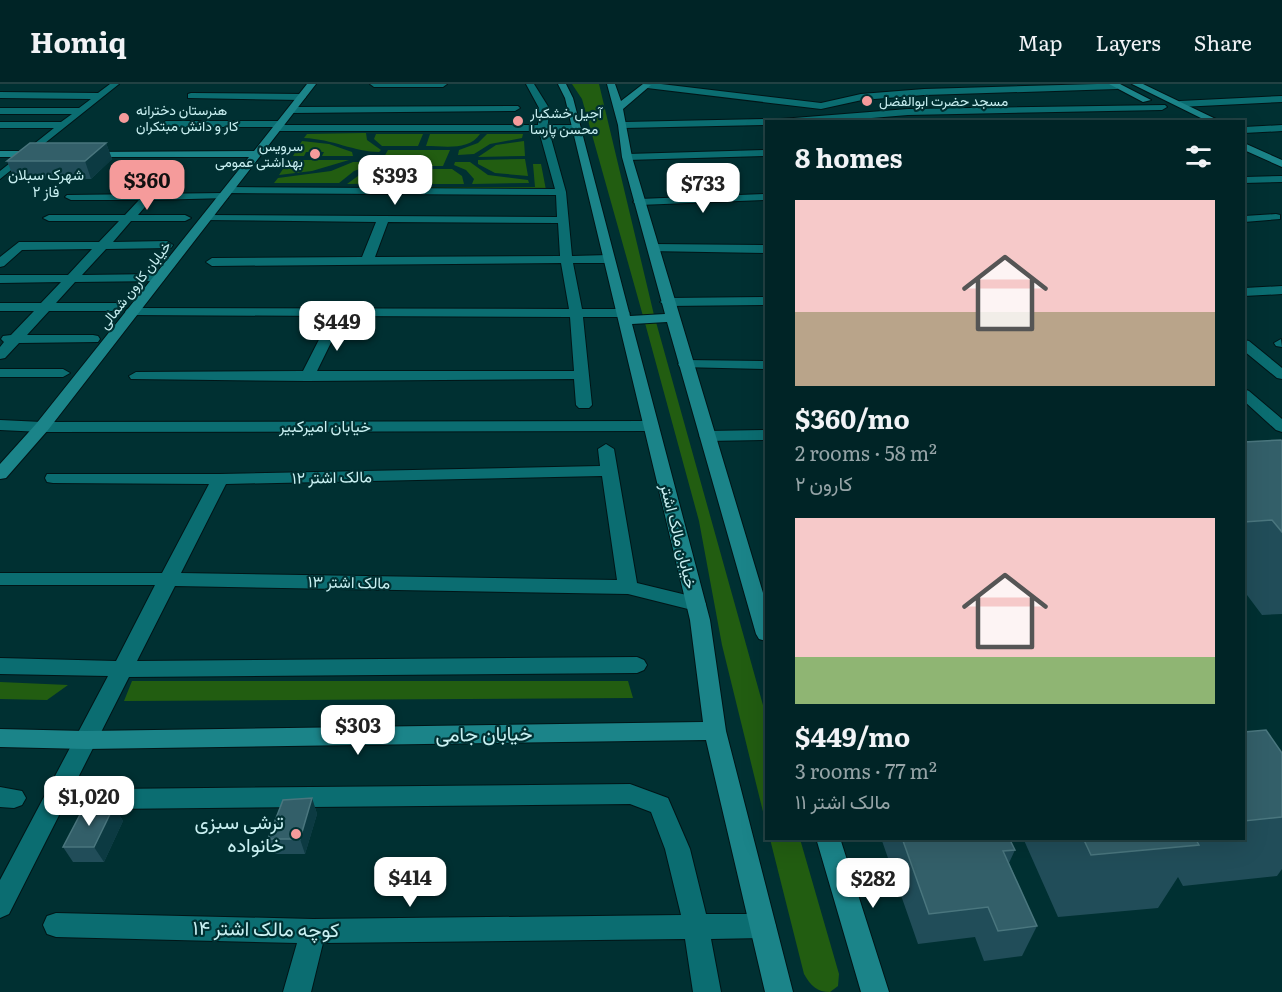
<!DOCTYPE html>
<meta charset="utf-8">
<style>
body{margin:0;font-family:Literata,Vazirmatn,serif;background:#0e3032;color:#f1f3f6;height:100vh;display:flex;flex-direction:column;font-size:22px;white-space:nowrap}
*{box-sizing:border-box;margin:0}
p{font-size:20px;color:#95a4a7}
.icon{flex:none;width:33px;height:33px;fill:none;stroke:currentColor;stroke-width:2;stroke-linecap:round;stroke-linejoin:round}
.map{position:relative;flex:1;overflow:hidden}
.side{position:absolute;left:765px;top:36px;width:480px;height:720px;display:flex;flex-direction:column;background:#002426;border-radius:0px;box-shadow:0 6px 24px #0002,0 0 0 2px #224143}
.side>*{flex:none}
.price{position:absolute;translate:-50% -51px;padding:0 14px;border-radius:12px;background:#fff;color:#222;font-size:20px;line-height:39px;filter:drop-shadow(0 2px 3px #0008)}
.price::after{content:'';position:absolute;left:50%;top:36px;width:18px;height:14px;margin-left:-9px;background:inherit;clip-path:polygon(0 0,100% 0,50% 100%)}
.price.selected{background:#f59b9b;color:#111}
ul{padding:0;list-style:none}
li{display:grid;align-content:center;gap:12px;height:318px;padding:0 30px}
li span{display:grid;place-items:center;height:186px;border-radius:0px;color:#555}
li>.icon{margin-inline-start:auto}
span .icon{width:108px;height:108px;fill:#fffc;stroke-width:1}
li b{font-size:26px}
h2{display:flex;justify-content:space-between;align-items:center;height:72px;padding:0 30px;font-size:26px}
header{display:flex;align-items:center;gap:36px;box-sizing:border-box;height:84px;padding:0 30px;background:#002426;border-bottom:2px solid #224143}
header strong{font-size:28px}
nav{display:flex;gap:33px;margin-inline-start:auto;font-size:21px}
.map>svg:first-child{display:block}
.green{fill:#225d11}
.lines{fill:none;stroke-linecap:round;stroke-linejoin:round}
.street-casing{stroke:#001517;stroke-width:2}
.secondary-casing{stroke:#001517;stroke-width:2}
.street{fill:#0b6d71;fill-rule:evenodd}
.secondary{fill:#1b8489;fill-rule:evenodd}
.wall{fill:#214d59}
.shaded-wall{fill:#0c3a42}
.building{fill:#335f69;stroke:#4a767e;stroke-width:1.5}
.poi-dot{fill:#f59b9b;stroke:#003032;stroke-width:2}
.labels{text-anchor:middle;stroke-width:4.5;stroke-linejoin:round;paint-order:stroke}
.far-poi-label{font-size:14px;fill:#c9f0f2;stroke:#003032;text-anchor:start}
.far-street-label{font-size:14px;fill:#c9f0f2;stroke:#003032}
.far-neighbourhood-label{font-size:15px;fill:#c9f0f2;stroke:#003032}
.street-label{font-size:16px;fill:#c9f0f2;stroke:#003032}
.near-street-label{font-size:20px;fill:#c9f0f2;stroke:#003032}
.near-poi-label{font-size:20px;fill:#c9f0f2;stroke:#003032;text-anchor:end}
</style>
<header>
<strong>Homiq</strong>
<nav><a>Map</a><a>Layers</a><a>Share</a></nav>
</header>
<div class="map">
<svg width="1282" height="908" viewBox="0 0 1282 908">
<rect width="100%" height="100%" fill="#003032"/>
<path class="green" d="M572 0H599L654 231 643 232 582 15Z
M366 49 367 56 381 66 379 68C355 68 332 55 304 54L307 50Z
M376 50H423L418 62H382L374 55Z
M430 50H480C469 67 444 62 426 62Z
M487 50H523L522 54 490 60 474 70 458 71 459 66 478 59Z
M302 57 329 60 352 68 353 72H322L324 68H306L304 72H293Z
M524 57 525 72 478 73 496 61Z
M388 66H450L443 82H379Z
M525 75 528 92 495 89 478 80V76Z
M289 76H349L312 87 279 91Z
M353 78H371V81L354 87 339 99H274L278 94 331 87Z
M455 78H470L488 91 528 96 529 99 472 100 474 95 466 86 454 81Z
M533 80H541L546 106H420L421 103H535Z
M378 85 407 86 400 99 347 100 362 89Z
M417 85H452L462 92 464 100H411Z
M656 238 766 632V740L722 561 699 437 645 239Z
M132 597H628L633 614 124 617Z
M0 598 68 601 47 616 0 615Z
M770 755H800L839 890 838 902 830 908C817 908 811 902 804 890Z"/>
<g class="lines">
<defs>
<path id="street" d="M110 0H119L0 95V87L54 44H0V38H61L72 30H0V24H79L91 15 0 14V8L98 9Z
M370 0H447L443 3H374Z
M526 0H534L549 24 548 41H575L580 44 575 47H549L566 108 572 172 609 171 615 175 609 179H573L582 225H623L630 229 623 233H583L592 321 589 324H579L576 321 574 295 307 297 131 295 129 292 136 288 303 287 331 232 127 231 125 228 127 225 132 224 569 225 561 179 212 182 206 178 212 174 362 173 376 138 202 136V132L206 131 557 133 556 111 228 109 223 106 228 103 555 105 539 47H278L275 46 274 43H166L161 40 166 37H280L284 41H538L539 24ZM388 138 558 139 560 172 375 173ZM344 232 570 233 574 287H317Z
M643 0H661L821 19 861 10 924 5 1097 0H1120L1121 2 1117 5 924 11 862 16 821 25 647 4Z
M191 9 302 10 306 13 302 16 188 14V10Z
M1282 12V18L1180 23 1175 20 1180 17Z
M1165 21 1167 23 1162 26 908 31 823 38H777L781 35 908 25Z
M518 22 520 24 515 27 292 29 287 26 292 23Z
M766 35 770 38H766V41L623 44 618 41 623 38Z
M1282 41V47L1244 49V43Z
M766 66V72L627 76 622 73 627 70Z
M1282 92V98L1244 99V93Z
M224 109 228 110V114L151 116 138 131H185L191 134 185 137H131L113 158 167 157 173 161 171 164 106 165 82 191 159 190 165 194 163 197 75 198 56 219H118L125 223 118 227H49L27 251H93L98 252 100 255 98 258 19 259 5 274 0 275V263L4 258 1 255 3 252 11 251 34 227H0V219H41L61 198 0 199V191H68L92 165 22 166 4 182 0 183V173L19 158H99L119 137H49L43 134 49 131H125L139 116H71L65 113 67 111Z
M766 110V116L639 121 633 118 639 115Z
M1276 130 1280 131V135L1244 138V132Z
M652 160 766 161V169L648 167V161Z
M1282 202V210L1244 212V204Z
M766 213V221L667 222 660 218 667 214Z
M1281 255 1282 263 1276 262 1274 259Z
M1244 256 1249 257 1282 284V295L1277 294 1244 267Z
M685 276 766 277V285L680 283 678 280Z
M0 285H63L70 289 63 293H0Z
M1244 305 1249 307 1282 335V348L1276 346 1244 317Z
M0 336 42 338 651 337 659 342 651 347 42 348 0 346Z
M766 346V356L707 357 699 352 707 347Z
M606 360 614 365 637 499 703 515 706 520 703 525 696 527 628 510 175 502 137 577 637 573 644 576 647 581 644 586 637 589 129 593 9 830 0 834V796L108 592 0 590V574L116 577 155 501H0V489H162L209 400 53 399 47 398 45 394 47 390H220L600 382 598 365ZM602 392 617 496 181 489 226 400Z
M630 700 668 714 690 765 706 830H763L772 833 776 842 772 851 763 854 711 855 721 908H693L685 855 323 859 311 908H283L297 859 56 853 47 850 43 841 47 832 56 829 313 835 681 831 665 765 651 728 630 720 107 725 99 722 95 715 99 708 107 705Z
M0 703 22 707 26 714 22 721 14 724 0 723Z"/>
<path id="secondary" d="M307 0H316L48 346 6 394 0 395V380L36 340 249 73H85L81 72V68L254 67Z
M558 0H566L573 14 630 232 665 230 622 73 618 41 607 0H615L621 17 643 0 651 1 623 25 632 73 766 519V557L759 555 756 550 667 238 632 240 710 536 726 647 793 908H765L706 656 86 665 0 663V645L86 647 703 638 690 536 565 14Z
M1109 0H1120L1151 16 1143 18Z
M1132 0H1143L1222 38H1209Z
M1244 59 1282 76V83L1244 66Z
M0 67H39L44 70 39 73H0Z
M816 754H840L889 908H861Z"/>
</defs>
<use href="#street" class="street-casing"/>
<use href="#secondary" class="secondary-casing"/>
<use href="#street" class="street"/>
<use href="#secondary" class="secondary"/>
</g>
<path class="wall" d="M106 59 112 75 91 95 14 94 7 77Z
M1282 357V530L1262 531 1244 507V358Z
M1244 648 1282 669V785L1277 792 1183 802 1178 793 1158 824 1058 833 1023 754H1244Z
M312 714 317 730 305 770H275L268 755Z
M114 722 123 737 104 778H73L63 763Z
M881 754H1009L1015 766 1009 779 1037 842 1022 872 984 877 975 853 918 860Z"/>
<path class="shaded-wall" d="M106 59 112 75 91 95 85 77Z
M312 714 317 730 305 770 300 755Z
M114 722 123 737 104 778 94 763Z"/>
<path class="building" d="M30 59H106L85 77H7Z
M1281 356 1282 357V448L1272 436 1244 438V358Z
M1266 646 1282 669V733L1244 737V648Z
M312 714 300 755H268L283 716Z
M114 722 94 763H63L84 723Z
M902 754H1009L1015 766 1003 767 1037 842 998 847 988 823 929 830Z
M1083 754H1195L1199 761 1091 771Z"/>
<g class="poi-dot">
<circle cx="867" cy="17" r="6"/>
<circle cx="124" cy="34" r="6"/>
<circle cx="518" cy="37" r="6"/>
<circle cx="315" cy="70" r="6"/>
<circle cx="296" cy="750" r="6"/>
</g>
<g class="labels">
<g class="far-poi-label">
<text x="879" y="22">مسجد حضرت ابوالفضل</text>
<text x="136" y="31">هنرستان دخترانه<tspan x="136" dy="16">کار و دانش مبتکران</tspan></text>
<text x="530" y="34">آجیل خشکبار<tspan x="530" dy="16">محسن پارسا</tspan></text>
<text x="303" y="67" text-anchor="end">سرویس<tspan x="303" dy="16">بهداشتی عمومی</tspan></text>
</g>
<g class="far-street-label">
<text transform="translate(135 201) rotate(-52)" y="5">خیابان کارون شمالی</text>
</g>
<g class="far-neighbourhood-label">
<text x="46" y="96">شهرک سبلان<tspan x="46" dy="17">فاز ۲</tspan></text>
</g>
<g class="street-label">
<text x="325" y="348">خیابان امیرکبیر</text>
<text transform="translate(332 393) rotate(-1)" y="6">مالک اشتر ۱۲</text>
<text transform="translate(679 452) rotate(76)" y="6">خیابان مالک اشتر</text>
<text transform="translate(349 498) rotate(1)" y="6">مالک اشتر ۱۳</text>
</g>
<g class="near-street-label">
<text transform="translate(484 650) rotate(-1)" y="7">خیابان جامی</text>
<text transform="translate(266 845) rotate(1)" y="7">کوچه مالک اشتر ۱۴</text>
</g>
<g class="near-poi-label">
<text x="284" y="745">ترشی سبزی<tspan x="284" dy="23">خانواده</tspan></text>
</g>
</g>
</svg>
<b class="price" style="left:395px;top:122px">$393</b>
<b class="price selected" style="left:147px;top:127px">$360</b>
<b class="price" style="left:703px;top:130px">$733</b>
<b class="price" style="left:337px;top:268px">$449</b>
<b class="price" style="left:358px;top:672px">$303</b>
<b class="price" style="left:89px;top:743px">$1,020</b>
<b class="price" style="left:410px;top:824px">$414</b>
<b class="price" style="left:873px;top:825px">$282</b>
<section class="side">
<h2>8 homes<svg class="icon" aria-label="filters" viewBox="0 0 24 24"><path d="M4 7h16M4 17h16"/><circle cx="9" cy="7" r="2"/><circle cx="15" cy="17" r="2"/></svg></h2>
<ul>
<li><span style="background:linear-gradient(#f6c9c9 60%,#b9a48a 0)"><svg class="icon" aria-label="home" viewBox="0 0 24 24"><path d="M3 11l9-7 9 7M6 9v11h12V9"/></svg></span><div><b>$360/mo</b><p>2 rooms · 58 m²</p><p>کارون ۲</p></div></li>
<li><span style="background:linear-gradient(#f6c9c9 75%,#8fb573 0)"><svg class="icon" aria-label="home" viewBox="0 0 24 24"><path d="M3 11l9-7 9 7M6 9v11h12V9"/></svg></span><div><b>$449/mo</b><p>3 rooms · 77 m²</p><p>مالک اشتر ۱۱</p></div></li>
</ul>
</section>
</div>
